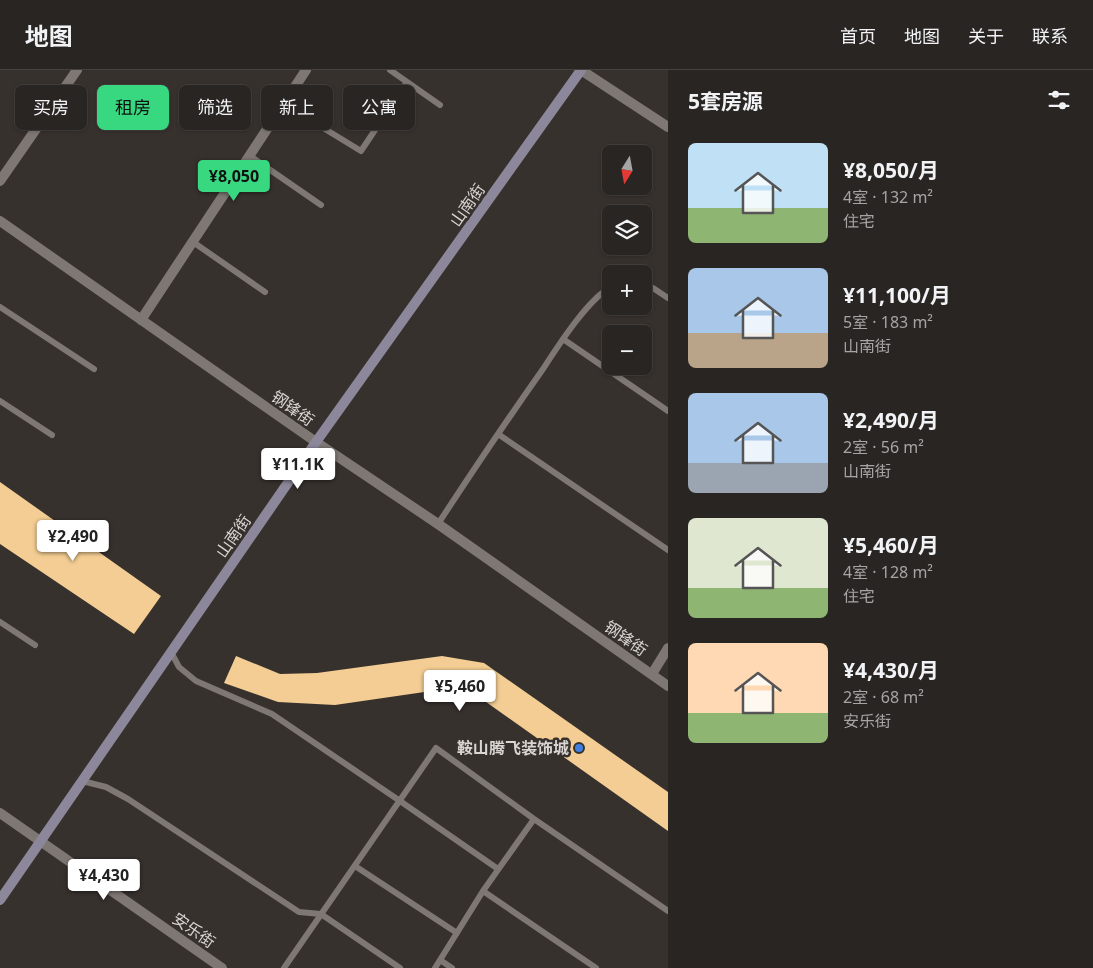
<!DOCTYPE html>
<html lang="zh">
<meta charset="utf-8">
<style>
body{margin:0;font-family:"Noto Sans","Noto Sans SC",sans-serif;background:#35312f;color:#f1f3f6;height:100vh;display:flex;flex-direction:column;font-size:19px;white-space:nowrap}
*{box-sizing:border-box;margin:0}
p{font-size:16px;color:#a5a5a5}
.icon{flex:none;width:28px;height:28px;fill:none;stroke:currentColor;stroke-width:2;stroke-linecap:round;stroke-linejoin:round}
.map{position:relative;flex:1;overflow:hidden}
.sheet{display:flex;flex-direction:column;background:#292522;width:425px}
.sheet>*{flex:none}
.top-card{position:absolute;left:15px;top:15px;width:475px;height:45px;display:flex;gap:10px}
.needle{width:32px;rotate:191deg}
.controls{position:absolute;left:602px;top:75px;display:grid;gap:10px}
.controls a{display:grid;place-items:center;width:50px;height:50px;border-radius:8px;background:#292522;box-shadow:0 1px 4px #0004,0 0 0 1px #454240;font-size:25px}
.price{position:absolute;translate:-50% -42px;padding:0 11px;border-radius:5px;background:#fff;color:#222;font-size:16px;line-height:32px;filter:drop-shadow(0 1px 2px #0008)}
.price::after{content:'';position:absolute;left:50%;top:30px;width:15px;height:11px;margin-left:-8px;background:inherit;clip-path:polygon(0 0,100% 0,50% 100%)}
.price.selected{background:#37d880;color:#111}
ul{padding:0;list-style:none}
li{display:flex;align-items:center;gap:15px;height:125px;padding:0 20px}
li span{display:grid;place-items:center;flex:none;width:140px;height:100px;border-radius:8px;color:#555}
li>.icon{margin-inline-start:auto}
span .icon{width:60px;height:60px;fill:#fffc;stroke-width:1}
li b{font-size:21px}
h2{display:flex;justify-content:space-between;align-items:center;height:60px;padding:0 20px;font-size:21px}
.tag{padding:0 18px;border-radius:8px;background:#292522;box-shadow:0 1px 4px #0004,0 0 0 1px #454240;font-size:18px;line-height:45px}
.tag.selected{background:#37d880;color:#111}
header{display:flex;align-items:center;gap:30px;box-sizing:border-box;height:70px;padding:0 25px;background:#292522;border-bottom:1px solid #454240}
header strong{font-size:24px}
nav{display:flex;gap:28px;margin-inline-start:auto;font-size:18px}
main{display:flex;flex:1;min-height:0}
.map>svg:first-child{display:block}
.building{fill:#f3cd93}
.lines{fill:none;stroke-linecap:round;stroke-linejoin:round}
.service{stroke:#7e7774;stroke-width:6}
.minor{stroke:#7e7774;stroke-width:10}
.tertiary{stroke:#7e7774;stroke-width:10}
.secondary{stroke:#8d879b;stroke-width:10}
.shop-dot{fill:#3f7fe0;stroke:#37312e;stroke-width:2}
.labels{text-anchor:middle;stroke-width:5;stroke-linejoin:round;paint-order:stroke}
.street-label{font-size:16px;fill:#d9d5d3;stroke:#37312e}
.poi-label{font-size:16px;font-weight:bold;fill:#d9d5d3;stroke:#37312e;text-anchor:end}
</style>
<header>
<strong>地图</strong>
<nav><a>首页</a><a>地图</a><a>关于</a><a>联系</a></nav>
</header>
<main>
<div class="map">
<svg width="668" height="898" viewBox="0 0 668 898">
<rect width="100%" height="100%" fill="#37312e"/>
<path class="building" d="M0 412 161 526 134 564 0 474Z
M236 586 280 604 317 603 442 586 484 593 668 722V761L472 622 445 619 335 635 278 632 224 613Z"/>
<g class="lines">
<path class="service" d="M390 0 440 35
M284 34 361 81 407 12
M250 86 321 135
M193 172 265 222
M644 215 653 218 668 228
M0 237 94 299
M563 269 668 341
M0 331 52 365
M498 364 668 480
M438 454C472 402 507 350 543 299 558 276 588 229 611 217
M0 552 35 575
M171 582 179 597 196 611 272 644 400 731 498 799
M82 711 106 717 128 729 299 842 321 844 400 898
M355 796 457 863
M483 821 596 898
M440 890 452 898
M284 898 436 678 534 749 668 841
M435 898 483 821 534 749"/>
<path class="minor" d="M581 0 668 57
M0 111 77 0
M0 151 316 372 438 454 668 616
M141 250 306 0
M652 604 668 578"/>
<path class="tertiary" d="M0 743 222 898"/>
<path class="secondary" d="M0 830 316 372 581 0"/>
</g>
<circle class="shop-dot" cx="579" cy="678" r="5"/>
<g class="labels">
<g class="street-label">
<text transform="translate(467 135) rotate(-55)" y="6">山南街</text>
<text transform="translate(293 338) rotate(35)" y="6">钢锋街</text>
<text transform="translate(233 466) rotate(-55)" y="6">山南街</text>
<text transform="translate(626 568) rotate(35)" y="6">钢锋街</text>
<text transform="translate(194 860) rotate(35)" y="6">安乐街</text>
</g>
<g class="poi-label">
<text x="569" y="684">鞍山腾飞装饰城</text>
</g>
</g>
</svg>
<div class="controls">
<a><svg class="needle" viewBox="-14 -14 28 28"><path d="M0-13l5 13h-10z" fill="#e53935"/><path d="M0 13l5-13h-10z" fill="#a5a5a5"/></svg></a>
<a><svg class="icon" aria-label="layers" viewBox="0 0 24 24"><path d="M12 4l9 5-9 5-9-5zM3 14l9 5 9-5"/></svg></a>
<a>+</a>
<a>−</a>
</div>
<b class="price selected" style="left:234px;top:132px">¥8,050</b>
<b class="price" style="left:298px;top:420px">¥11.1K</b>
<b class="price" style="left:73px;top:492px">¥2,490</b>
<b class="price" style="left:460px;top:642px">¥5,460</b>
<b class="price" style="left:104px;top:831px">¥4,430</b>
<div class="top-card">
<a class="tag">买房</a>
<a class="tag selected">租房</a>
<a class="tag">筛选</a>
<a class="tag">新上</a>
<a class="tag">公寓</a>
</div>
</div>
<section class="sheet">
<h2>5套房源<svg class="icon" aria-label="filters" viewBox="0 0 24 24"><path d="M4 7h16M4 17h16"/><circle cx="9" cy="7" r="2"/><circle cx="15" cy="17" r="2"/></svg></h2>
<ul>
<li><span style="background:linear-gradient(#bfe0f5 65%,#8fb573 0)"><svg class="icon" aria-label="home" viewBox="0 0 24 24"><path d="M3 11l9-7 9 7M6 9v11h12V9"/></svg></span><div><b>¥8,050/月</b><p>4室 · 132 m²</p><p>住宅</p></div></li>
<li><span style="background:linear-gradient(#a9c7e8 65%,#b9a48a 0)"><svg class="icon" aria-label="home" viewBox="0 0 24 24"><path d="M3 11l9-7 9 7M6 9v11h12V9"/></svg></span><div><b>¥11,100/月</b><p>5室 · 183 m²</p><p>山南街</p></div></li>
<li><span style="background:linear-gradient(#a9c7e8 70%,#9aa5b1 0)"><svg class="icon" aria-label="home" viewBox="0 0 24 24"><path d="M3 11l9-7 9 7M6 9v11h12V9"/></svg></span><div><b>¥2,490/月</b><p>2室 · 56 m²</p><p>山南街</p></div></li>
<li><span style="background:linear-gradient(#dfe7d0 70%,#8fb573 0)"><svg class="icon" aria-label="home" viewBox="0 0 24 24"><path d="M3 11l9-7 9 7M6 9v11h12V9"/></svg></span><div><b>¥5,460/月</b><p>4室 · 128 m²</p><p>住宅</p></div></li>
<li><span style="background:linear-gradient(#ffd9b3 70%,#8fb573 0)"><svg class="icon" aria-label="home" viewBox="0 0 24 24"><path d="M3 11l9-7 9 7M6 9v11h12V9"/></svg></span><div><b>¥4,430/月</b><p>2室 · 68 m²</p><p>安乐街</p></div></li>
</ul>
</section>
</main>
